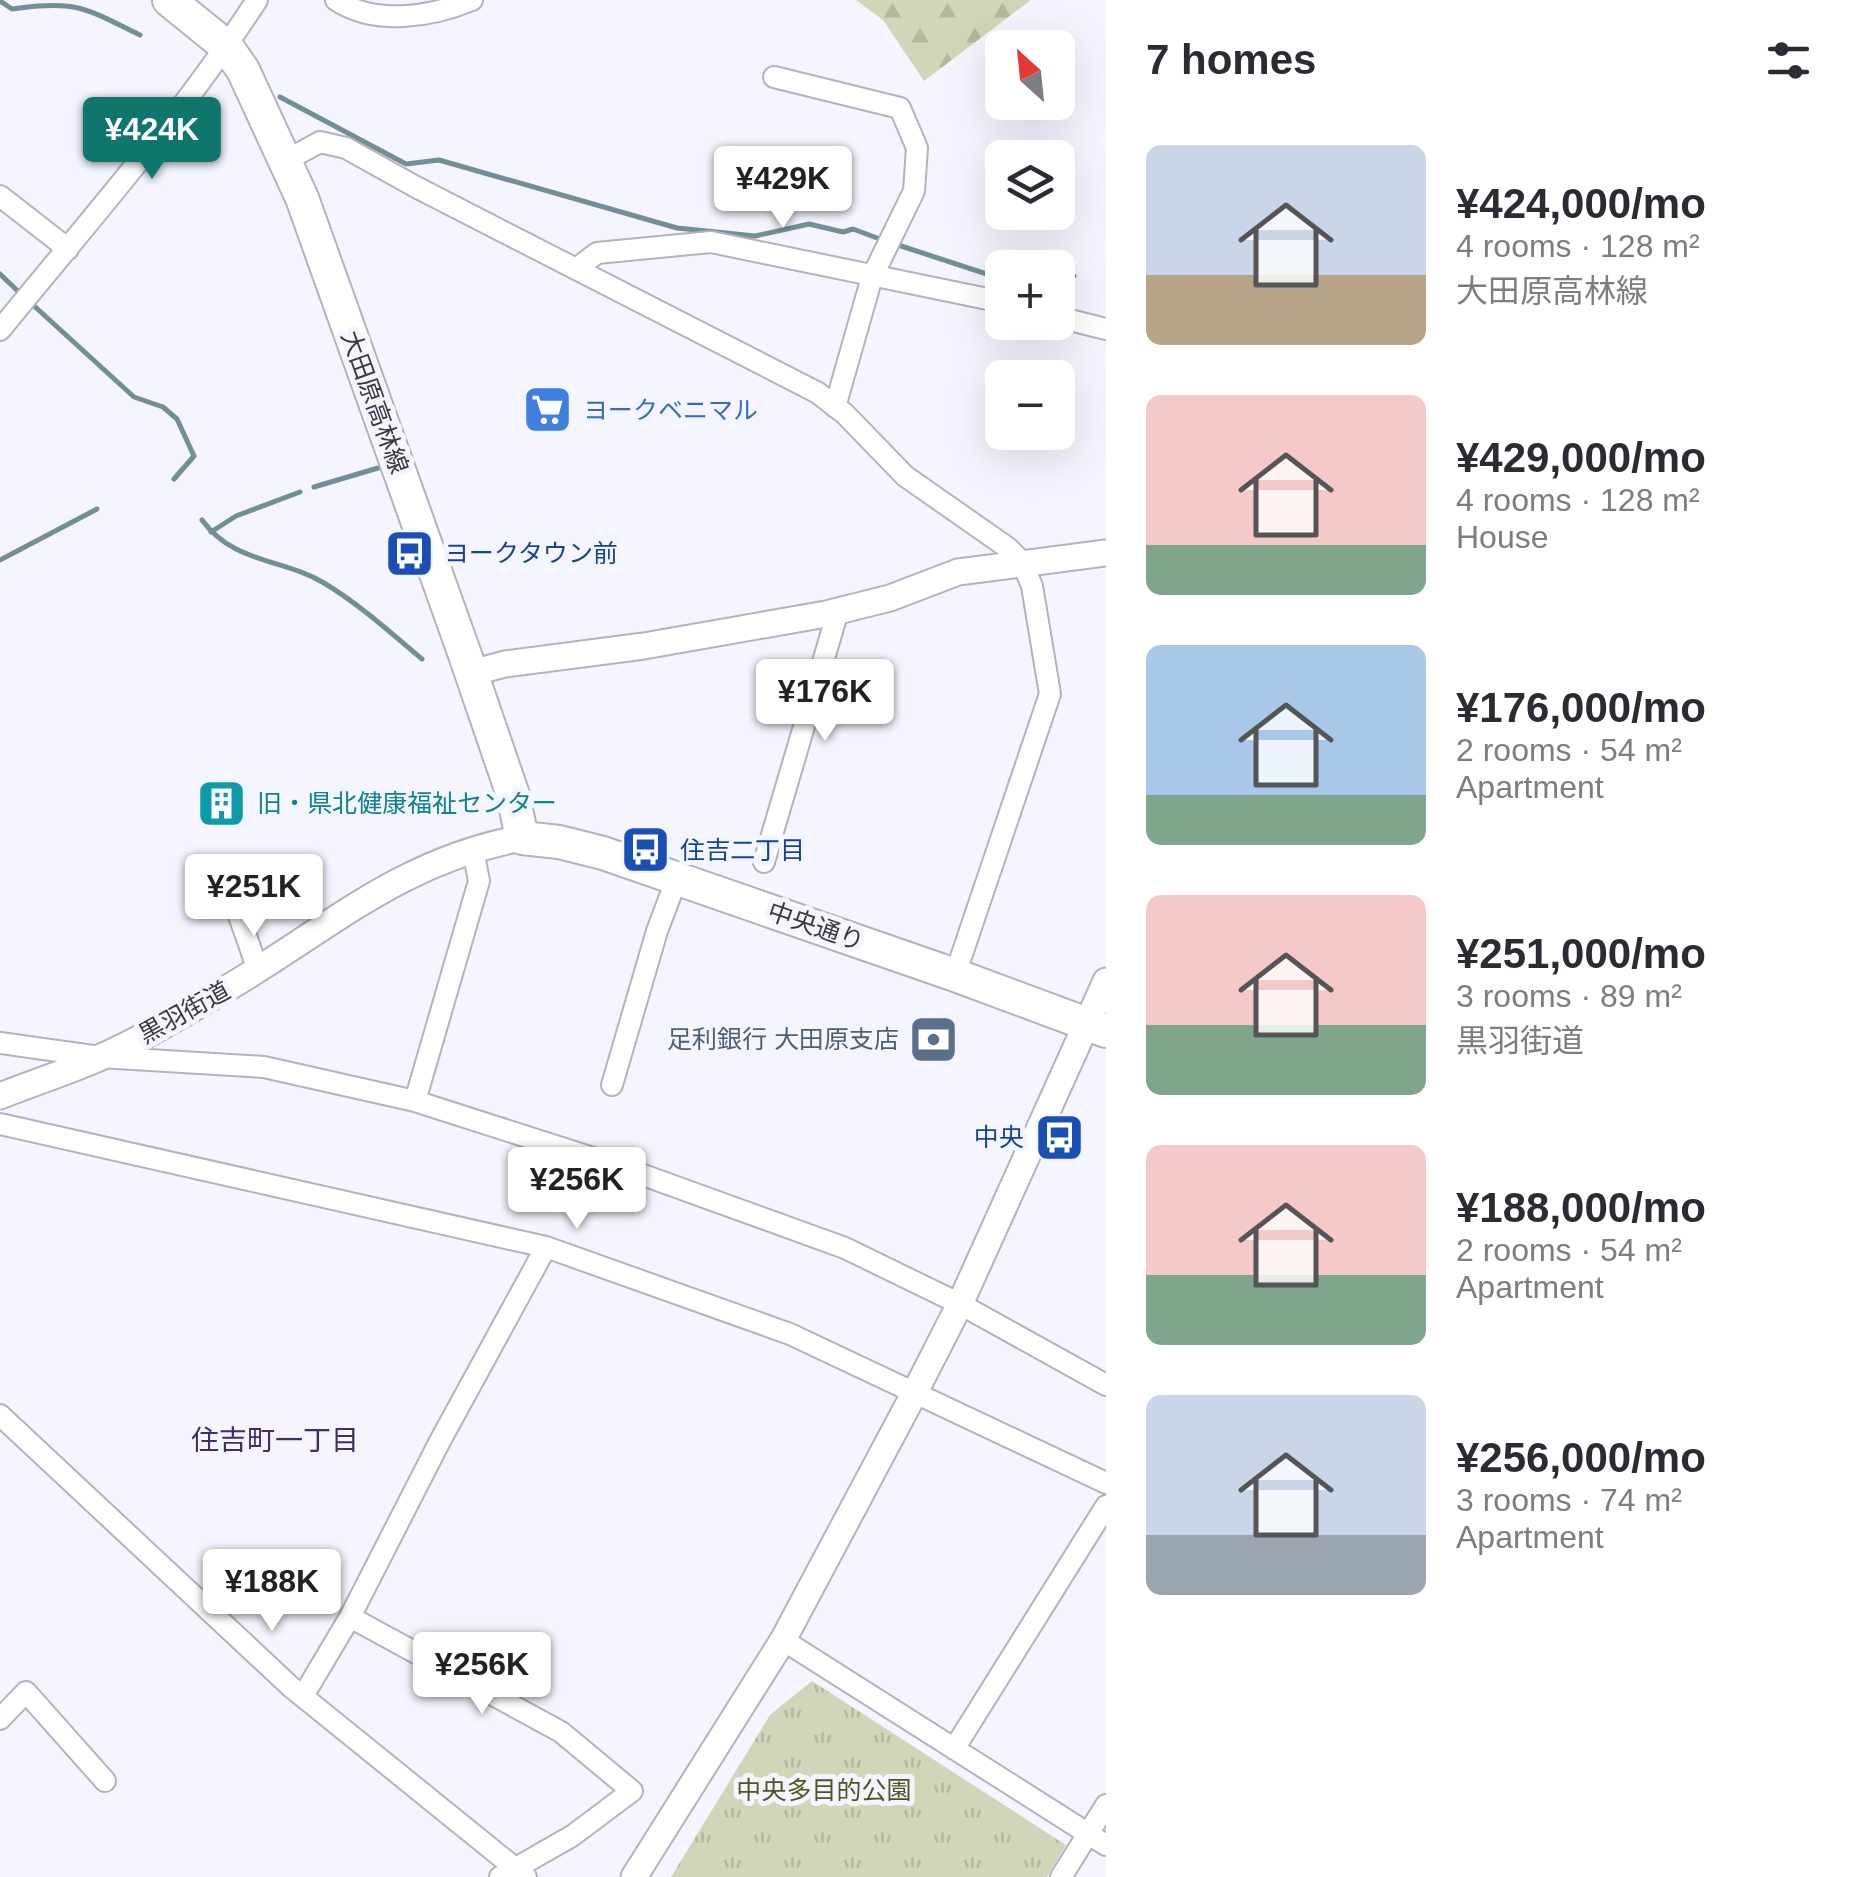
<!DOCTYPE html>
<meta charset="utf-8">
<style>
body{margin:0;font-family:Arial,"Noto Sans JP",sans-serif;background:#f2f2f3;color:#2b2b33;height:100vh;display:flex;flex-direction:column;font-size:38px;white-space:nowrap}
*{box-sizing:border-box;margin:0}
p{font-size:32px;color:#7c7c81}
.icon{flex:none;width:55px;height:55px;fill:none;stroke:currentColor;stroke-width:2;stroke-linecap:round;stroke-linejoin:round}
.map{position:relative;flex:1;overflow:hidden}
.panel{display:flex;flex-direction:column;background:#fff;width:750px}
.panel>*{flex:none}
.needle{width:65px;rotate:333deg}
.fabs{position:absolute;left:985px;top:30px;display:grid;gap:20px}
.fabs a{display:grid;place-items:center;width:90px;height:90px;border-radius:15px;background:#fff;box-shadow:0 10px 40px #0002;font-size:50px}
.price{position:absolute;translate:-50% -85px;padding:0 22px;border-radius:10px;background:#fff;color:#222;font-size:32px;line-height:65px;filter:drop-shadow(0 2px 5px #0008)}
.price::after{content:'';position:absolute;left:50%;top:60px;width:30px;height:22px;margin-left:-15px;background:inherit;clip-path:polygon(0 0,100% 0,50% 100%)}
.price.on{background:#0f766e;color:#fff}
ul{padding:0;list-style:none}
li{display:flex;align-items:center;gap:30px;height:250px;padding:0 40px}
li span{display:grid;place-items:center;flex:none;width:280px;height:200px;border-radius:15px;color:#555}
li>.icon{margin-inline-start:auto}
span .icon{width:120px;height:120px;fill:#fffc;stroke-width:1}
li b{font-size:42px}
h2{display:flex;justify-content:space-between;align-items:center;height:120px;padding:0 40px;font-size:42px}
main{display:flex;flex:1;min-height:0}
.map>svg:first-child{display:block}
.grass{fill:url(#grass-tufts)}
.forest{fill:url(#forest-firs)}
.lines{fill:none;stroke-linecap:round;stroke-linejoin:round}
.stream{stroke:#728f98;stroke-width:5}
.minor-casing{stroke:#b2b3be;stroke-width:24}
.tertiary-casing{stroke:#b2b3be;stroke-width:29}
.primary-casing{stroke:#b2b3be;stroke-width:36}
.minor{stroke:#fff;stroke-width:20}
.tertiary{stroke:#fff;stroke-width:25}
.primary{stroke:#fff;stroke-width:32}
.labels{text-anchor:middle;stroke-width:10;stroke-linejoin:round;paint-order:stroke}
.street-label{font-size:25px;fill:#3a3a3e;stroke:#f4f5fe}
.shop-label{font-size:25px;fill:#366cbe;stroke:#f4f5fe;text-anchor:start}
.transit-label{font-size:25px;fill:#164399;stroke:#f4f5fe;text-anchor:start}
.culture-label{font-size:25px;fill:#0d838f;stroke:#f4f5fe;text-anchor:start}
.service-label{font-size:25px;fill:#4e5e75;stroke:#f4f5fe;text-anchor:end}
.park-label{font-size:25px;fill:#4d5620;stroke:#f4f5fe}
.neighbourhood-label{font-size:28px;fill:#422b66;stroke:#f4f5fe}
</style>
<main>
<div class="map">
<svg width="1106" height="1877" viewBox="0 0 1106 1877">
<defs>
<pattern id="grass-tufts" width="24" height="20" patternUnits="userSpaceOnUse" patternTransform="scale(2.5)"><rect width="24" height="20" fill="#d0d7b8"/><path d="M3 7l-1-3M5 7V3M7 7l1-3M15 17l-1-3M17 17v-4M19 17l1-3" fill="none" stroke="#b3b99f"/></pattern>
<pattern id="forest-firs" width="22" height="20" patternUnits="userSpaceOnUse" patternTransform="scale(2.5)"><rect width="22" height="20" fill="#d0d7b8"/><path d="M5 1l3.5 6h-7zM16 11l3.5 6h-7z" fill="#b3b99f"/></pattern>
</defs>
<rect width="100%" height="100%" fill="#f4f5fe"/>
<path class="grass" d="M812 1681 1066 1845 1047 1877H671L770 1715Z"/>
<path class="forest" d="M856 0H1031L924 81 883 20Z"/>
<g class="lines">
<path class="stream" d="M0 1 12 9C76 0 83 7 140 35
M280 97 406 164 439 160 677 228 755 236 809 224 843 232 853 229 885 241
M895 244 1002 279
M0 274 23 296
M1058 281 1074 276
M32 304 134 397 163 407 177 419 194 456 174 479
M314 487 378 468
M202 520C234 564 282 558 324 583 359 604 391 633 422 659
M211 532 236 516 300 492
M0 560 97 509"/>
<defs>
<path id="minor" d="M336 0C375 26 431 17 472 0
M774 77 900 108 917 148 914 191 872 277 835 407
M285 161 320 142 346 148 416 187 818 393 845 414 905 476 1008 548 1022 562 1032 586 1050 694 955 975
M0 196 68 249
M576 269 597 253 711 242 1002 302
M1058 317 1106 329
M0 330C88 222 181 117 257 0
M764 862 838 611
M238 913 258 970
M0 1043 100 1057 264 1067 415 1101 621 1167 845 1248 960 1304 1106 1385
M612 1085 657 931 677 878
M415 1101 479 881 473 850
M0 1124 546 1247 790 1334 1106 1483
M0 1415 291 1687 526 1877
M350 1617 561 1732 632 1791 572 1836 500 1877
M783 1640 1106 1845
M303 1696 350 1617 440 1441 546 1247
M0 1719 26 1692 105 1781
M954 1749 1106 1506
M1061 1877 1106 1805"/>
<path id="tertiary" d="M471 673 505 664 644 646 826 614 890 598 958 572 1106 553
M0 1096C33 1083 67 1072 99 1058 143 1039 185 1013 226 989 330 928 399 861 522 838
M634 1877 783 1640 915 1392 960 1304 1106 981"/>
<path id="primary" d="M169 0 227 47 243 70 302 198 464 652 513 795 522 838 559 842 603 853 955 975 1106 1031"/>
</defs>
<use href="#minor" class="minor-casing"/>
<use href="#tertiary" class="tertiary-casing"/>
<use href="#primary" class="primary-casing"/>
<use href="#minor" class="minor"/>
<use href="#tertiary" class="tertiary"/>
<use href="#primary" class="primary"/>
</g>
<defs>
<symbol id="supermarket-square" viewBox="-11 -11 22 22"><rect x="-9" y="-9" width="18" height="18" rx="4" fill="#3f7fe0" stroke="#f4f5fe"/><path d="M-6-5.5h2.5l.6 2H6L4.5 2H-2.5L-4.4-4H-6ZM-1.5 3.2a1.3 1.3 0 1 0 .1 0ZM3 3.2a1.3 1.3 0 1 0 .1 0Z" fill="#fff"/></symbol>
<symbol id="bus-square" viewBox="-11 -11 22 22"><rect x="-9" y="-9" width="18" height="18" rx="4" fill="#1a4fb4" stroke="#f4f5fe"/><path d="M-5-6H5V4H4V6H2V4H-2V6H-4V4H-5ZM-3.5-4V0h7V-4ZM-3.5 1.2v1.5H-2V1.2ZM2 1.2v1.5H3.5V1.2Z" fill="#fff"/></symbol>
<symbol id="building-square" viewBox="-11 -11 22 22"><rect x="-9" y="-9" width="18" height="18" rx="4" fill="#0f9aa8" stroke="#f4f5fe"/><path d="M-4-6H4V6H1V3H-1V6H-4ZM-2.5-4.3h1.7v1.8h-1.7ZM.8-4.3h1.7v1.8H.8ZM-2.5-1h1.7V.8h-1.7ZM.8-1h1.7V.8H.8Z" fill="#fff"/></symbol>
<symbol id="bank-square" viewBox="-11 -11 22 22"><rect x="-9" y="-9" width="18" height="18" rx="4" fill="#5c6f8a" stroke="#f4f5fe"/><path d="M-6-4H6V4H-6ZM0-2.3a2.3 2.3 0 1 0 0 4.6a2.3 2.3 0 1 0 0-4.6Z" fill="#fff"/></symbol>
</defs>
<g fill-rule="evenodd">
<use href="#supermarket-square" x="520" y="382" width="55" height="55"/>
<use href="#bus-square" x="382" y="526" width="55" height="55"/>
<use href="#building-square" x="194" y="776" width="55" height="55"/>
<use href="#bus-square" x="618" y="822" width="55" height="55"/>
<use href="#bank-square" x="906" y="1012" width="55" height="55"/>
<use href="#bus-square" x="1032" y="1110" width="55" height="55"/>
</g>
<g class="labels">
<g class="street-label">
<text transform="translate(375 402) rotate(70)" y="9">大田原高林線</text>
<text transform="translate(816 926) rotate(19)" y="9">中央通り</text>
<text transform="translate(184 1012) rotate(-29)" y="9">黒羽街道</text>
</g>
<g class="shop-label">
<text x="583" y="419">ヨークベニマル</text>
</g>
<g class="transit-label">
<text x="444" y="562">ヨークタウン前</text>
<text x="680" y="859">住吉二丁目</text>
<text x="1024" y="1146" text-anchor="end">中央</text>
</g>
<g class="culture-label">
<text x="257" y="812">旧・県北健康福祉センター</text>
</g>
<g class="service-label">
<text x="899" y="1048">足利銀行 大田原支店</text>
</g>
<g class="park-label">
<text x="824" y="1799">中央多目的公園</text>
</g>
<g class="neighbourhood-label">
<text x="275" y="1450">住吉町一丁目</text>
</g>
</g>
</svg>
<div class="fabs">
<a><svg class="needle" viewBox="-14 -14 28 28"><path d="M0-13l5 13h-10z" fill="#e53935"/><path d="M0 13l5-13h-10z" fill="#7c7c81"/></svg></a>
<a><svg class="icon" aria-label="layers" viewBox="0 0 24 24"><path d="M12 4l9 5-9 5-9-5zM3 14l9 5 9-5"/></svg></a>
<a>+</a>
<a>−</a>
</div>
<b class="price on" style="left:152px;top:182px">¥424K</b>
<b class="price" style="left:783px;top:231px">¥429K</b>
<b class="price" style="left:825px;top:744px">¥176K</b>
<b class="price" style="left:254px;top:939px">¥251K</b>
<b class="price" style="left:577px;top:1232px">¥256K</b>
<b class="price" style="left:272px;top:1634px">¥188K</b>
<b class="price" style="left:482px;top:1717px">¥256K</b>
</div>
<section class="panel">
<h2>7 homes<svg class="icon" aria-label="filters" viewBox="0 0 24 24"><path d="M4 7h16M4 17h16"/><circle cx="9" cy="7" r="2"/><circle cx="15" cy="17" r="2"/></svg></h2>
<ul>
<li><span style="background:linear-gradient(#c9d6e8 65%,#b9a48a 0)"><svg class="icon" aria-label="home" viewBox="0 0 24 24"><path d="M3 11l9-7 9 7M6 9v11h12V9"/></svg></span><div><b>¥424,000/mo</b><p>4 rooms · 128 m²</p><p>大田原高林線</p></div></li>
<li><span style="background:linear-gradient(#f6c9c9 75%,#7fa58c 0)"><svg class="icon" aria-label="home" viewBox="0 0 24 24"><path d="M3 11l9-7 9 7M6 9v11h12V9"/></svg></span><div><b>¥429,000/mo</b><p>4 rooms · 128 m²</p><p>House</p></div></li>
<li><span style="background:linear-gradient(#a9c7e8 75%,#7fa58c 0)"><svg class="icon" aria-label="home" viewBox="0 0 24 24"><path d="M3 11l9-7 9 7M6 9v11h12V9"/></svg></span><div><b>¥176,000/mo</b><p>2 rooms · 54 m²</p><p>Apartment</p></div></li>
<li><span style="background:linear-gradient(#f6c9c9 65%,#7fa58c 0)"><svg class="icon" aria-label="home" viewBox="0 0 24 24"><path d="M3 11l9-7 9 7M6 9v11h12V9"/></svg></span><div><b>¥251,000/mo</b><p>3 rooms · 89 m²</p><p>黒羽街道</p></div></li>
<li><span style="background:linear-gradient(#f6c9c9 65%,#7fa58c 0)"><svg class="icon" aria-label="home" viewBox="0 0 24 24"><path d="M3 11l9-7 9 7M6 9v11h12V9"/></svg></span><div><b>¥188,000/mo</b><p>2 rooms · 54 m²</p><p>Apartment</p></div></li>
<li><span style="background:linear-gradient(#c9d6e8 70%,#9aa5b1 0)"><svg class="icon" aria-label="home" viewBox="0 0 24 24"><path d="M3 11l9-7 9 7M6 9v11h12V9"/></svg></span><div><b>¥256,000/mo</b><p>3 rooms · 74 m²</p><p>Apartment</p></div></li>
</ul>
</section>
</main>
